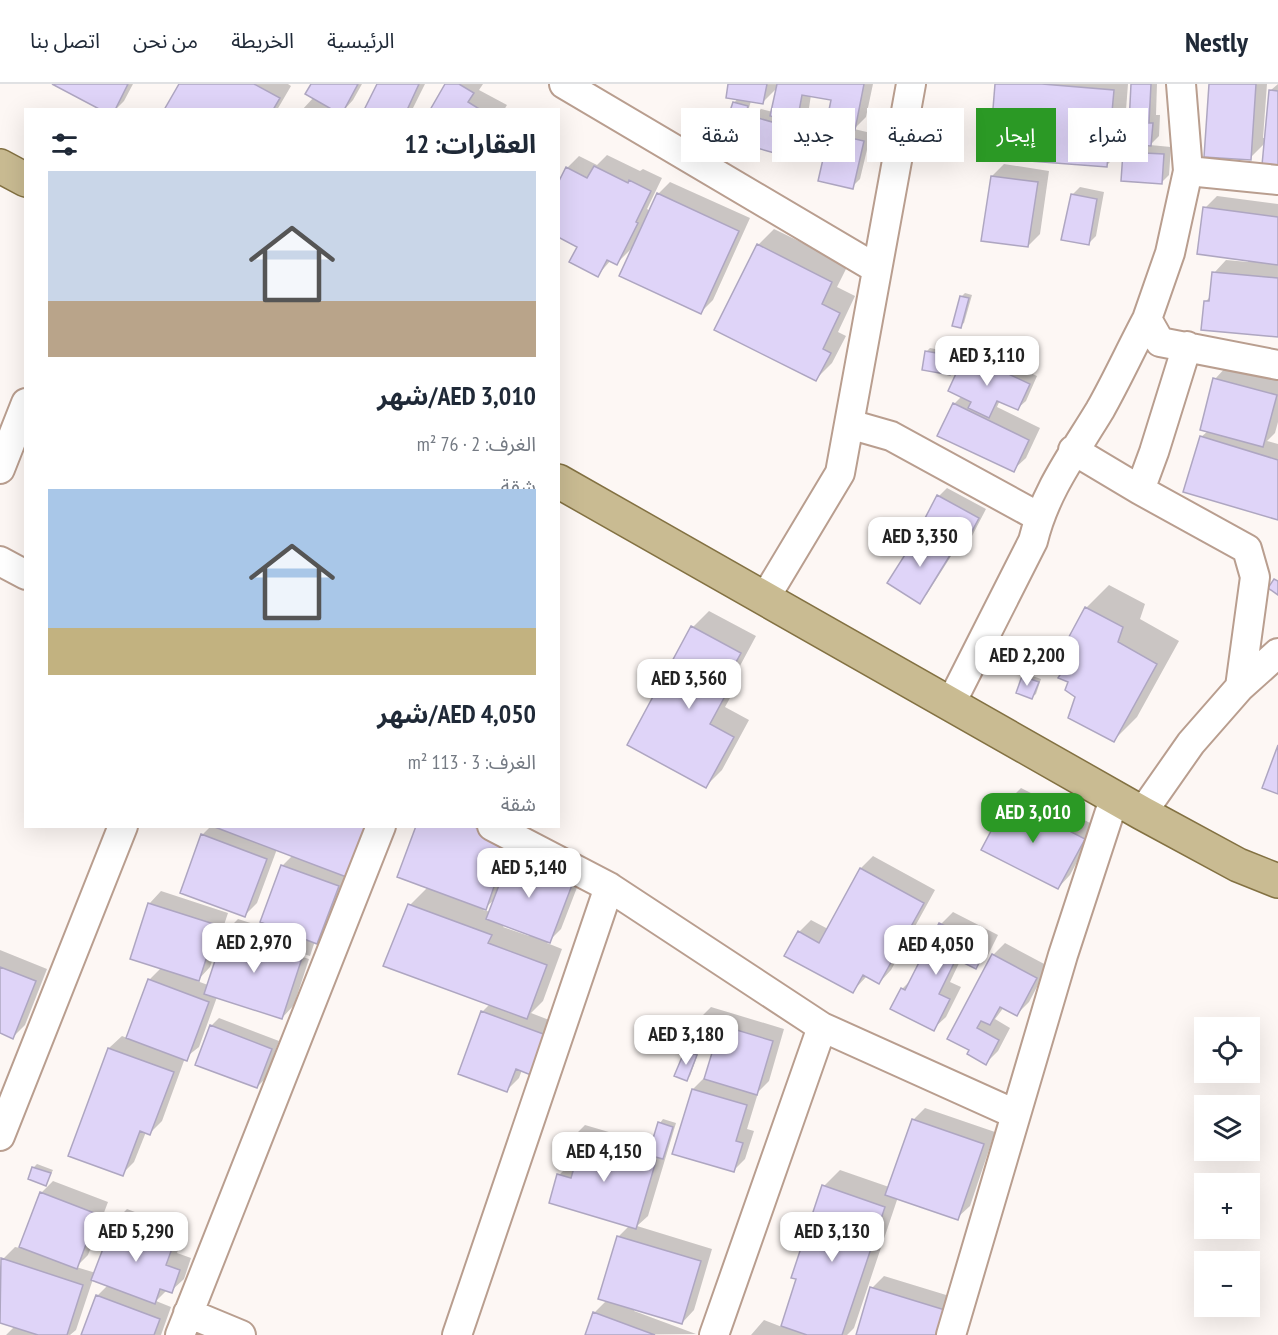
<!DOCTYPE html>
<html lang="ar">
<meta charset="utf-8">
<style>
body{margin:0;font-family:"PT Sans Narrow","Noto Sans Arabic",sans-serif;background:#f6f6f7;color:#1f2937;direction:rtl;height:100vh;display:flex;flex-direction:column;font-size:22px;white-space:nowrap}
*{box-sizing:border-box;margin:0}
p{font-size:20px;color:#747a83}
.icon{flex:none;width:33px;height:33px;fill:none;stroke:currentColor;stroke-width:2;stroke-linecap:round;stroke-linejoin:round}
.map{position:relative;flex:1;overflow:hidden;direction:ltr}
.details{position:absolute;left:24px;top:24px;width:536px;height:720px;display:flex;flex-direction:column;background:#fff;border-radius:0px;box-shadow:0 6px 24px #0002;direction:rtl}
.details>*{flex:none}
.top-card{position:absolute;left:578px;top:24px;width:570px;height:54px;direction:rtl;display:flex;gap:12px}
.tools{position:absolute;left:1194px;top:933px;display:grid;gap:12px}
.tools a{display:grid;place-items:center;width:66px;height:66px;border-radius:0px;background:#fff;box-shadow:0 6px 24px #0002;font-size:30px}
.price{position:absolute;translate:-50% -51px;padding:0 14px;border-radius:12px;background:#fff;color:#222;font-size:20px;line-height:39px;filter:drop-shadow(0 2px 3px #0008)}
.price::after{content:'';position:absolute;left:50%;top:36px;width:18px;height:14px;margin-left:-9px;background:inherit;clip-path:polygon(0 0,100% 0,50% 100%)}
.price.active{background:#2b9925;color:#fff}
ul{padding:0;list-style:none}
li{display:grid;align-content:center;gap:12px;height:318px;padding:0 24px}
li span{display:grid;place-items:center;height:186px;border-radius:0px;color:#555}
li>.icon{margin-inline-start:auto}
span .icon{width:108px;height:108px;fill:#fffc;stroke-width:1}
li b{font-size:26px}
h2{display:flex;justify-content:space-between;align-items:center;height:72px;padding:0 24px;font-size:26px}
.chip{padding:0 21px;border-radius:0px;background:#fff;box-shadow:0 6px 24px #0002;font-size:21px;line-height:54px}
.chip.active{background:#2b9925;color:#fff}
header{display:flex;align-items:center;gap:36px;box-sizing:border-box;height:84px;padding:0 30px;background:#fff;border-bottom:2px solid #e0e1e3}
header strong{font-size:28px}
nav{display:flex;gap:33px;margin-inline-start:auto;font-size:21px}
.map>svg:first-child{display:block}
.shadow{fill:#0003;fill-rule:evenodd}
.building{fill:#dfd4f8;stroke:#aea6c1;stroke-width:1.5}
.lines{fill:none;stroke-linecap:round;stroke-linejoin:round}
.street-casing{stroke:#b99e8f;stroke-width:32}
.primary-casing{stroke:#837142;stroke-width:36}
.street{stroke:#fff;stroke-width:28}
.primary{stroke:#c9bb92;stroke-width:33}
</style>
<header>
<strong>Nestly</strong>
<nav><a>الرئيسية</a><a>الخريطة</a><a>من نحن</a><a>اتصل بنا</a></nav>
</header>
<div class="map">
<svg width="1278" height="1251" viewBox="0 0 1278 1251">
<rect width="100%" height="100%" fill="#fdf7f4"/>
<path class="shadow" d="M55 0H133L124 17 115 26H104Z
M180 0H288L291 2 277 26H166Z
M313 0H362L353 16 344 26H302L314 13Z
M378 0H425L412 26H366Z
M447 0H483L479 6 507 21 504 26H433Z
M730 0H873L866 33 854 45 871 49 860 95 852 103 830 50 838 42 833 15 811 11 809 24 797 36 792 35 785 60 777 68 753 33 761 25 773 28 778 3 762 19 751 17 743 45 739 48 734 19 738 14Z
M996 0H1128L1123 65 1107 81Z
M1132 0H1157L1156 31H1160L1159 52 1150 61 1171 63 1169 91 1161 99 1124 68 1133 59Z
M1210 0H1267L1263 54H1266L1271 6 1278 0V81L1265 59 1250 74Z
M607 71 640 87 643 85 662 94 647 125 650 127 658 110 670 98 750 134 713 216 701 228 634 162 617 179 611 176 598 191 579 162 558 151V102L567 84 579 72 597 81Z
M1004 80 1049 87 1040 150 1028 162 992 92Z
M1080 103 1104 108 1096 152 1088 160 1072 111Z
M1217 112 1278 120V252L1205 218 1212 211 1214 189 1226 176 1248 178 1249 176 1205 124Z
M774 145 848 181 837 203 855 212 838 248 846 252 832 279 816 295 758 161Z
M965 209 972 211 964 239 960 242 961 213Z
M974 263 1037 292 1026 317 1018 324 1000 316 997 323 1040 344 1026 374 1013 386 954 320 962 312 966 271Z
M930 264 956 269 953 286 950 290 926 268Z
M1227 282 1278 296V338L1275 349 1267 357 1278 360V435L1201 353 1208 347 1215 295Z
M947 404 986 425 972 452 964 460 960 458 927 510 919 518 921 448 928 441 939 412Z
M1109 501 1145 520 1140 535 1179 557 1137 633 1114 656 1076 613 1077 568 1086 524Z
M709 527 756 552 734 593 740 596 725 623 749 636 722 686 706 702 629 660 693 543Z
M1027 590 1041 595 1036 610 1032 613 1024 593Z
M1021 704 1096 742 1070 791 1058 804 1009 716Z
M211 742H376L329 846 317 858 315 857 310 872 231 847V850L309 875 294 921 282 934 217 913 199 963 185 974 162 1037 150 1049 146 1048 134 1078 122 1090 70 1071 109 964 122 952 127 954 149 896 161 884 149 820 161 807 228 829 210 883 197 897 208 901 226 847 238 835 306 857V854L262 837 283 781 293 771 277 765 257 819 245 831 202 751Z
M418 742H516L504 777 509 779 512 771 524 759 583 788 561 845 547 859 562 865 543 917 531 929 557 939 522 986 519 994 507 1006 482 928 490 920 410 821 428 803ZM497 813 491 828 483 826ZM505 840 530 850 529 852 503 843Z
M873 772 935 806 891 886 879 899 867 892 853 907 786 871 799 848 811 836 828 845 861 784Z
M953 828 998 851 988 871 976 883 961 875 950 898 961 903 946 933 933 945 902 905 914 893 941 840Z
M1005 859 1048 882 1029 918 1017 930 1004 923 995 935 1010 944 998 967 986 979 971 966 993 871Z
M0 866 47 885 25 941 13 953 0 948Z
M711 923 784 945 769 997 757 1009H758L747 1045 754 1047 745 1075 733 1087 674 1069 693 1005 706 992 717 958 699 935Z
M219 934 279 957 265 995 257 1003 211 942Z
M689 963 699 967 690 992 686 995V967Z
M925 1024 995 1048 970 1122 957 1134 898 1113 854 1244 847 1251H751L764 1236 782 1243 798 1194 824 1102 840 1086 889 1103 913 1036Z
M663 1035 676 1039 648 1132 637 1142 712 1165 694 1226 682 1239 635 1225 634 1227 696 1250 586 1251 594 1229 607 1216 618 1153 629 1142 559 1091 571 1079 577 1080 573 1053 585 1041 653 1061 660 1039Z
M37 1080 53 1086 46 1100 30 1094 34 1083Z
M53 1097 108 1118 88 1171 76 1183 96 1189 115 1137 127 1125 185 1147 177 1169 191 1174 184 1195 171 1207 167 1206 156 1217 171 1223 161 1251H83L97 1212 108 1201 93 1195 76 1246 70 1251H6L15 1242 0 1237V1183L3 1175 15 1163 20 1164 41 1109Z
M884 1192 956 1214 945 1251H857L872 1204Z"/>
<path class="building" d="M52 0H128L115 26H101Z
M179 0H254L280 14 273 26H164Z
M311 0H358L344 26H333L305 10Z
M377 0H419L407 26H364Z
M445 0H459L474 9 468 18 481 26H430Z
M728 0H767L763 20 726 14Z
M777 0H864L855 46 826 41 831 16 802 11 797 38 770 32Z
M995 0H1042L1114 6 1107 83 989 74Z
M1131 0H1151L1149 39H1153L1151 62 1128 60Z
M1209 0H1256L1251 76 1204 73Z
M1269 6 1278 7V83L1262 81Z
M733 18 748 22 740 50 724 45Z
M751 32 786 42 778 70 743 60Z
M829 49 864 57 853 105 818 97Z
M1123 68 1164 70 1162 100 1121 97Z
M594 82 628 99 629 96 651 107 636 138 638 139 617 181 607 176 598 193 569 178 577 163 558 153V99L566 83 587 94Z
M991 92 1038 98 1028 163 981 157Z
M657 109 739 147 701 230 619 192Z
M1071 110 1097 115 1089 161 1061 156Z
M1203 123 1278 133V181L1197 170Z
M757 160 832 198 822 220 840 229 823 265 831 269 816 297 714 246Z
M1212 188 1278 194V253L1201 246 1204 217H1209Z
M960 212 969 214 961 244 952 242Z
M925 267 954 272 950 291 922 286Z
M965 270 1030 300 1018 326 997 317 989 334 968 324 971 318 948 307Z
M1213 294 1277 311 1263 363 1200 346Z
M953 319 1029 356 1014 388 937 352Z
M1200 352 1278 376V436L1183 408Z
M937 411 979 434 964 462 922 440Z
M920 447 952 468 920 520 887 499Z
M1274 495 1278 497V511L1268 504Z
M1085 523 1123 543 1118 558 1157 580 1114 658 1068 634 1075 613 1065 606 1068 598 1058 594 1074 569 1064 562Z
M691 542 741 569 719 609 725 612 710 640 734 653 706 704 627 661Z
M1022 592 1039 598 1032 615 1016 609Z
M1278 661V710L1262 704Z
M1008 715 1085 755 1058 805 981 766Z
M212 742H378L357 797Z
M416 742H472L505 755 493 789 498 791 486 826 397 793Z
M201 750 267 775 245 833 180 809Z
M511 770 554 787 551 793 572 801 550 859 486 835Z
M281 781 339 802 317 860 260 838Z
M860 784 924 819 879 900 863 891 853 909 784 872 798 847 819 859Z
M148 819 217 841 199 897 130 875Z
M408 820 492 851 488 859 547 881 527 935 383 882Z
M939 839 987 863 976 885 956 875 939 910 950 915 934 947 890 925 901 904 905 906Z
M225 846 303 871 282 935 204 910Z
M992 870 1037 894 1017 932 1000 923 990 941 981 937 977 944 999 956 986 981 967 970 969 966 947 955Z
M0 883 36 897 13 955 0 949Z
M148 895 209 918 187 977 126 954Z
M481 927 546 951 531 991 516 985 507 1008 458 990Z
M697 934 773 957 757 1011 704 995 715 959 692 952Z
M210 941 272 965 257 1004 195 981Z
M108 964 174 988 150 1051 140 1047 123 1092 68 1072Z
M685 966 697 971 687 997 674 992Z
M692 1005 747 1021 736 1057 743 1059 734 1088 672 1070Z
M912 1035 984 1060 958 1136 885 1111Z
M658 1038 673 1043 663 1075 648 1071Z
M571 1052 656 1077 636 1145 549 1119 557 1090 571 1094 576 1077 565 1074Z
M32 1083 51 1089 46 1102 28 1095Z
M822 1101 885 1123 842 1251H807L781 1242 796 1195 791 1194Z
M40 1108 97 1130 77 1185 19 1163Z
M114 1136 174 1159 166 1181 180 1186 172 1209 160 1205 155 1220 91 1196Z
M617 1152 701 1177 682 1240 598 1215Z
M1 1174 83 1201 67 1251H38L0 1239Z
M870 1203 945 1226 938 1251H856Z
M96 1211 160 1235 154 1251H81Z
M593 1228 655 1251H585Z"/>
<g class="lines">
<defs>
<path id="street" d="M564 0 877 185
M1181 0 1188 87 1278 96
M1188 87 1170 169 1147 235 1160 258 1278 281
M849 340 891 352 1039 433
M1073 366 1140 406 1154 368 1187 262
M0 385 26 319
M1140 406 1247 465 1255 493 1240 603
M0 477 26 491
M765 514 840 389 911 0
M951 619 1033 457C1045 407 1074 369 1100 326 1117 296 1131 265 1147 235
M1142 729 1191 659 1240 603 1278 569
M492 742 609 803 822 943 1015 1030
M0 1052 123 742
M188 1229 241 1251
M180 1251 381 742
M457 1251 609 803
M714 1251 822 943
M951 1251 1063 871 1115 712"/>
<path id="primary" d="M0 82 26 96
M558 397 1142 729 1238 781 1278 797"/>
</defs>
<use href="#street" class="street-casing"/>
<use href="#primary" class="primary-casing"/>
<use href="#street" class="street"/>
<use href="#primary" class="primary"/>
</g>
</svg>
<div class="tools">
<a><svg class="icon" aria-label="locate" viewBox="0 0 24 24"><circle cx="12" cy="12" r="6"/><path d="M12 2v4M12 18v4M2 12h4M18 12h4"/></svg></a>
<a><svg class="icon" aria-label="layers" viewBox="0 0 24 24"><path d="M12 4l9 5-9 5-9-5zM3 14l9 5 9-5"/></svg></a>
<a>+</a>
<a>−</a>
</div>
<b class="price" style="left:987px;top:303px">AED 3,110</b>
<b class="price" style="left:920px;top:484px">AED 3,350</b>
<b class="price" style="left:1027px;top:603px">AED 2,200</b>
<b class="price" style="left:689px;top:626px">AED 3,560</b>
<b class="price active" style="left:1033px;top:760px">AED 3,010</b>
<b class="price" style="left:529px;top:815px">AED 5,140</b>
<b class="price" style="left:254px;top:890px">AED 2,970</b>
<b class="price" style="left:936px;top:892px">AED 4,050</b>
<b class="price" style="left:686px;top:982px">AED 3,180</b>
<b class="price" style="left:604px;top:1099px">AED 4,150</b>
<b class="price" style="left:136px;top:1179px">AED 5,290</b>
<b class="price" style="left:832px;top:1179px">AED 3,130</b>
<div class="top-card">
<a class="chip">شراء</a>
<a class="chip active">إيجار</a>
<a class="chip">تصفية</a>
<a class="chip">جديد</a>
<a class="chip">شقة</a>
</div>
<section class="details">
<h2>العقارات: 12<svg class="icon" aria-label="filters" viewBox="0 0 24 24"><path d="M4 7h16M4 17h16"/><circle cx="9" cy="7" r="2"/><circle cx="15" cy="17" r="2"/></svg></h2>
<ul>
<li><span style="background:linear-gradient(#c9d6e8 70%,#b9a48a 0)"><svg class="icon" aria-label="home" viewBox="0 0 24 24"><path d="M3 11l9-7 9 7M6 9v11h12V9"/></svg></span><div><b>AED 3,010/شهر</b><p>الغرف: 2 · 76 m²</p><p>شقة</p></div></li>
<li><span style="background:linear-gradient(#a9c7e8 75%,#c2b280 0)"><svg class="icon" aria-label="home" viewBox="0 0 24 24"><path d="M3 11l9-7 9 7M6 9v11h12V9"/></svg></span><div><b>AED 4,050/شهر</b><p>الغرف: 3 · 113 m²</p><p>شقة</p></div></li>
</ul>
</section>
</div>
